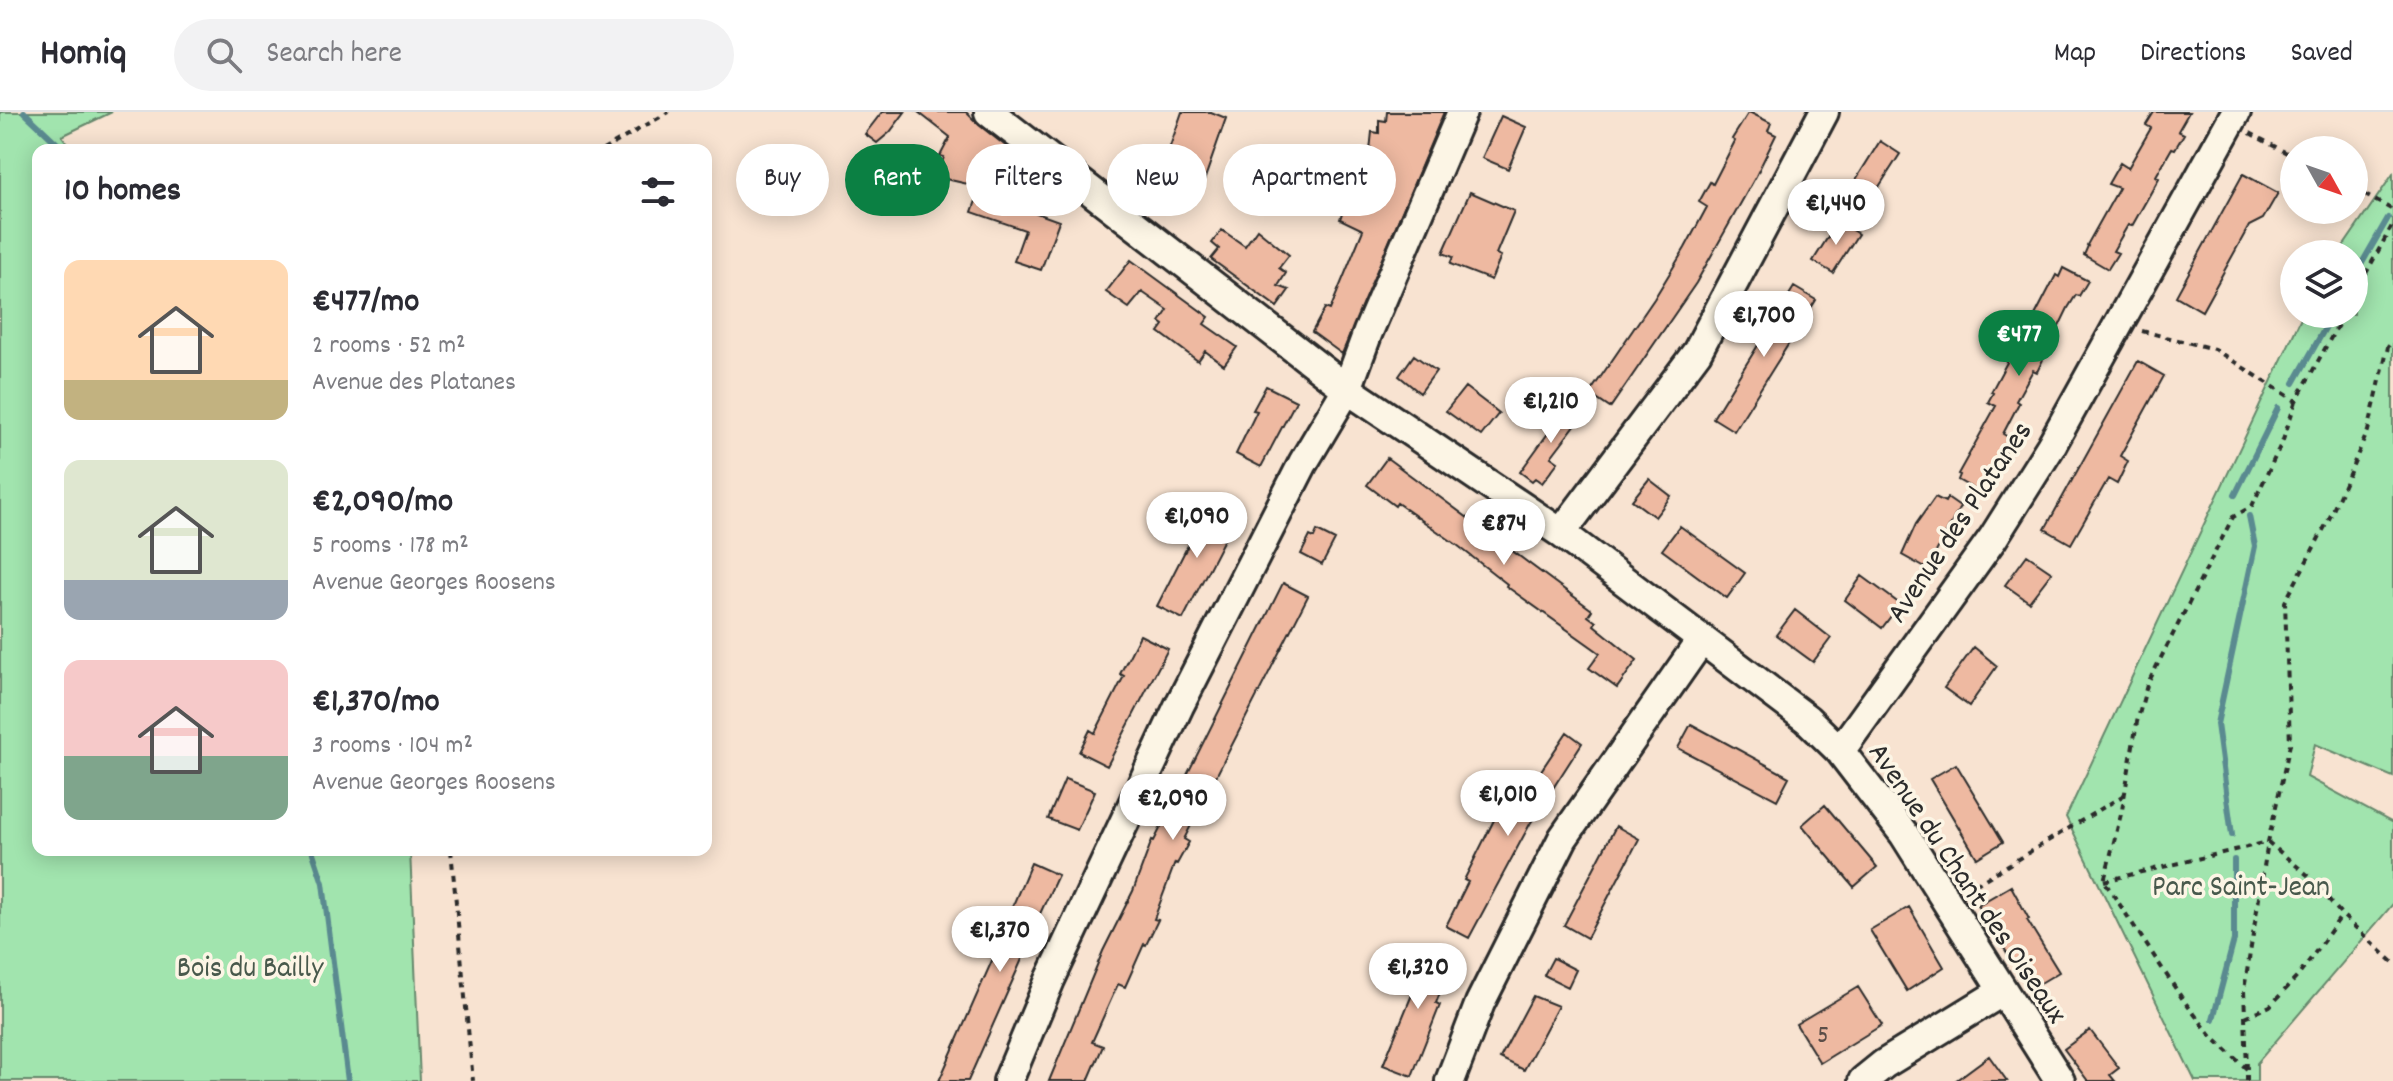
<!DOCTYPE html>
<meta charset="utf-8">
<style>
body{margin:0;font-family:Dekko,sans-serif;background:#f2f2f3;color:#2b2b33;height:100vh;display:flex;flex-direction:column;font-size:30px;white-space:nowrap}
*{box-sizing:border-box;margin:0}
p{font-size:26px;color:#7c7c81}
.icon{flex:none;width:44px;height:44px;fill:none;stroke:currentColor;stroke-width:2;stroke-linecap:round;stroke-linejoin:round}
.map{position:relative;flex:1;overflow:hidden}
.drawer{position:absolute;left:32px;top:32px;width:680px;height:712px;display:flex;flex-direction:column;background:#fff;border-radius:16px;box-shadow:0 4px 20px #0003}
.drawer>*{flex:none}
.guide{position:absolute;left:736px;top:32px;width:760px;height:72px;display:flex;gap:16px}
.needle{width:52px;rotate:130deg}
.fabs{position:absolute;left:2280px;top:24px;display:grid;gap:16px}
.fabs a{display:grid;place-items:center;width:88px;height:88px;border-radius:50%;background:#fff;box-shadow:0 4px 20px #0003;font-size:40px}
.price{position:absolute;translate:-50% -68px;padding:0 18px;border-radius:28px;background:#fff;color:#222;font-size:26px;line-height:52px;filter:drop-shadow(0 2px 4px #0008)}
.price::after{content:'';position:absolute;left:50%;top:48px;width:24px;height:18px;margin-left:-12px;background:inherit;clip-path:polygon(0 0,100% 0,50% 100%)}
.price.current{background:#0b8043;color:#fff}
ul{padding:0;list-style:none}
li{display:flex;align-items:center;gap:24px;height:200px;padding:0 32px}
li span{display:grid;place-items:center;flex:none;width:224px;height:160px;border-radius:16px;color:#555}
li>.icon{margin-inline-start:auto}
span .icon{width:96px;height:96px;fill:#fffc;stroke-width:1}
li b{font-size:34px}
h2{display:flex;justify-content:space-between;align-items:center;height:96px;padding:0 32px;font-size:34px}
.pill{padding:0 28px;border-radius:36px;background:#fff;box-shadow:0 4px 20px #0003;font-size:28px;line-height:72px}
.pill.current{background:#0b8043;color:#fff}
header{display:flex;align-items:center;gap:48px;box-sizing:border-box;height:112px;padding:0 40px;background:#fff;border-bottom:2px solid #e1e1e2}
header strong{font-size:38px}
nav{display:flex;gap:44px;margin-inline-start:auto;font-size:28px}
.search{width:560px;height:72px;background:#f2f2f3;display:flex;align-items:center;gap:20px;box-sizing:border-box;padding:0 28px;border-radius:44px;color:#7c7c81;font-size:30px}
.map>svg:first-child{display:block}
.green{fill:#a1e4ae;stroke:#66886c;stroke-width:2}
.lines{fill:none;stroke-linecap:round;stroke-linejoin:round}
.stream{stroke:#5a8a90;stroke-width:6}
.building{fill:#eeb9a1;stroke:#2b2b2b;stroke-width:2}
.minor-casing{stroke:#2b2b2b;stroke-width:34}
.path{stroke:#2b2b2b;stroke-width:4;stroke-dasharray:6 6;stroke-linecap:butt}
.minor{stroke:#fcf5e5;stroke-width:28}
.labels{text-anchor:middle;stroke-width:7;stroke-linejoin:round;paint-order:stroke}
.number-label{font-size:26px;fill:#5c4e48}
.street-label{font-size:30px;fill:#2b2b2b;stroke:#fcf5e5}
.park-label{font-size:30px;fill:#48594c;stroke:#fcf5e5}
</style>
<header>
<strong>Homiq</strong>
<div class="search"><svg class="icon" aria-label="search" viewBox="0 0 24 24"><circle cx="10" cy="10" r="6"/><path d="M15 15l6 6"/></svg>Search here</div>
<nav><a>Map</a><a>Directions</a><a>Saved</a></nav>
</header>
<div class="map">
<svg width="2393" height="969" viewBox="0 0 2393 969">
<rect width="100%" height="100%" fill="#f8e3d1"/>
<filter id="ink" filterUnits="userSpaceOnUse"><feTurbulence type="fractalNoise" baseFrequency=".0125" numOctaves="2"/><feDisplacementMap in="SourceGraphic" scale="16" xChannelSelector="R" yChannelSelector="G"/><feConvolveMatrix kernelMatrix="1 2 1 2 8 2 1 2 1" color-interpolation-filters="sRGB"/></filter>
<g filter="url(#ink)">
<path class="green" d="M0 0H112L62 24 72 38H38V738H410L420 969H0Z
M2393 62V665L2315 632 2307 665 2393 711V792L2257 951V969H2195L2066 705 2303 202H2354V142H2338Z"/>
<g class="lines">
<path class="stream" d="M24 0 64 38
M2354 165 2388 106
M2294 271 2333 202
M2235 383 2278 296
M2232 723 2217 612 2255 434 2249 404
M312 738 323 771 348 969
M2213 907 2234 828V748"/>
</g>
<path class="building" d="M882 0H905L890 20 877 31 865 22Z
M918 0H966L979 13 1044 64 1020 95 1059 109 1041 158 1014 149 1025 118 972 100 981 75 937 65 944 45 940 44 950 25Z
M1182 0H1211L1226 6 1198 86 1178 79 1175 85 1159 79 1161 72H1157Z
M1387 0H1444L1342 242 1312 220 1325 196 1330 198 1363 118 1340 107 1343 98 1338 96 1343 74 1361 78 1369 48 1372 20 1379 21V8L1386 9Z
M1749 0 1771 11 1768 19 1776 23 1756 64 1696 171 1610 296 1589 282 1654 187 1685 136 1707 95 1699 90 1710 70 1713 72 1735 29 1732 27Z
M2154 0H2189L2178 19 2184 22 2175 37 2172 36 2156 64 2159 66 2132 114 2128 113 2113 139 2118 141 2108 157 2084 143 2088 134 2087 133 2119 76 2108 72 2120 51 2128 56 2151 16 2146 13Z
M1501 4 1526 15 1508 57 1482 46Z
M1880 29 1900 42 1875 81 1855 69Z
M2243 62 2278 81 2263 107 2249 114 2202 199 2176 184Z
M1470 80 1514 99 1496 142 1501 144 1491 168 1450 152 1453 145 1443 141Z
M1838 109 1858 122 1833 161 1813 149Z
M1257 117 1289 143 1279 156 1286 161 1278 174 1289 178 1277 195 1211 147 1219 137 1212 131 1222 118 1245 134Z
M1131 148 1209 205 1204 212 1237 235 1224 253 1205 239 1198 249 1159 220 1164 213 1160 210 1168 198 1142 180 1129 196 1106 180Z
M2063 156 2088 169 2079 184 2076 183 2068 196 2037 260 2033 258 2016 289 2019 291 2003 322 2013 328 2004 343 2001 341 1979 380 1958 368 1960 363 1958 362 1996 294 1988 290 1993 281 1991 280 2013 239 2016 240 2056 163 2059 165Z
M1794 175 1816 188 1734 319 1713 306Z
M1414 243 1436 259 1420 281 1399 264Z
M2138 249 2164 264 2120 344 2128 349 2117 372 2108 367 2071 432 2045 417Z
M1266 274 1296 289 1261 355 1236 342 1257 299 1253 298Z
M1465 275 1499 301 1481 324 1446 299Z
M1564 291 1582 304 1551 345 1558 350 1542 371 1535 366 1532 369 1520 360 1554 313 1550 310Z
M1387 346 1592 498 1588 504 1596 510 1594 513 1637 548 1617 576 1589 556 1600 541 1506 474 1507 472 1457 433 1397 391 1395 394 1367 373Z
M1649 367 1671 384 1655 405 1632 388Z
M1935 385 1945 390 1947 386 1960 395 1927 457 1902 443 1916 412Z
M1211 388 1237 402 1183 507 1157 494Z
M1680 414 1745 461 1727 486 1662 438Z
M1317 419 1335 428 1322 453 1301 442 1310 424 1314 426Z
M2027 443 2052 460 2029 490 2005 473Z
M1862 464 1900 492 1882 516 1845 488Z
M1283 471 1308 484 1184 727 1189 730 1177 752 1175 751 1154 807 1158 808 1146 833 1144 832 1125 875 1118 872 1092 930 1103 934 1088 969H1049L1103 839 1133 779 1152 728 1154 729Z
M1795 498 1831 526 1813 550 1776 523Z
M1140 523 1168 537 1107 654 1079 640 1090 618 1095 621 1124 564 1120 562Z
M1974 535 1997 554 1969 594 1944 576Z
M1691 612 1789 665 1777 688 1678 636Z
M1567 620 1582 631 1530 712 1469 826 1446 814 1468 770 1464 768 1500 696 1506 700 1529 661 1536 666Z
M1956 652 2003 730 1977 746 1930 667Z
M1065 667 1095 679 1077 718 1048 707Z
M1825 693 1877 755 1854 775 1802 713Z
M1616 714 1639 727 1587 826 1564 813Z
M1031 751 1058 763 1025 834 1027 836 968 969H939L1009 810 1007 809 1010 800Z
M2011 774 2029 807 2027 808 2059 860 2039 872 2034 864 2024 869 1978 793Z
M1909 795 1944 855 1907 879 1870 818Z
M1416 833 1438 842 1436 846 1451 852 1436 891 1440 893 1412 964 1383 953 1418 868 1405 863Z
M1553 846 1576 858 1568 875 1544 863Z
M1858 875 1882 913 1820 951 1796 912Z
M1533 884 1558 894 1524 958 1500 946Z
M2090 918 2119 956 2110 963 2115 969H2088L2064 937Z
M1989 944 2007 969H1955Z"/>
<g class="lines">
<defs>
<path id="minor" d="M989 0 1347 277 1561 421 1807 607 1840 639 1904 722 2060 969
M1561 421 1697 240 1824 0
M1840 639 1993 426 2051 334 2236 0
M1008 969 1050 868 1179 594 1303 351 1347 277 1368 220 1462 0
M1450 969 1480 891 1563 726 1702 527
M1863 969 1884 952 2003 879"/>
</defs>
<use href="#minor" class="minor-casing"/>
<path class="path" d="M2250 21 2294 45
M603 38 669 0
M2354 77 2393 98
M2354 183 2393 112
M2142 219 2214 237 2296 289 2344 202
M451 738 473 969
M2104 769 2268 730 2310 765 2342 803 2393 850
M1965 779 2124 683
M2245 905 2270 894 2299 863 2342 803
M2247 957 2244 878 2268 730 2290 632 2285 490 2330 405 2368 319 2388 235 2393 229
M2247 969V957L2213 926 2184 889 2104 769 2122 698 2137 610 2147 573 2233 405 2252 394 2283 328 2296 289"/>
<use href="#minor" class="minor"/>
</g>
</g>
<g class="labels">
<g class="number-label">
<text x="1823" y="930">5</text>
</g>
<g class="street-label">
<text transform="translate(1958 409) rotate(-56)" y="10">Avenue des Platanes</text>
<text transform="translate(1969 770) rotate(56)" y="10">Avenue du Chant des Oiseaux</text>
</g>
<g class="park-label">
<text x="2241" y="783">Parc Saint-Jean</text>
<text x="250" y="864">Bois du Bailly</text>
</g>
</g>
</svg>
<div class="fabs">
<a><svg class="needle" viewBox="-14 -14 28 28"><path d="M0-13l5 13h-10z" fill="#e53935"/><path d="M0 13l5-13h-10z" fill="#7c7c81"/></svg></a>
<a><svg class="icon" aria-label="layers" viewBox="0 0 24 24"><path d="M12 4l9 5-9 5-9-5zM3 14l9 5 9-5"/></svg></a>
</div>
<b class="price" style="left:1836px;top:135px">€1,440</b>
<b class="price" style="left:1764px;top:247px">€1,700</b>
<b class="price current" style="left:2019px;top:266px">€477</b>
<b class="price" style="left:1551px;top:333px">€1,210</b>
<b class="price" style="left:1197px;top:448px">€1,090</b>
<b class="price" style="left:1504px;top:455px">€874</b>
<b class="price" style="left:1508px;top:726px">€1,010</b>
<b class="price" style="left:1173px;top:730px">€2,090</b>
<b class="price" style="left:1000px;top:862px">€1,370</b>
<b class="price" style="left:1418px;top:899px">€1,320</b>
<div class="guide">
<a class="pill">Buy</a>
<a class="pill current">Rent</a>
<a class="pill">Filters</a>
<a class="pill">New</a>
<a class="pill">Apartment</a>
</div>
<section class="drawer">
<h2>10 homes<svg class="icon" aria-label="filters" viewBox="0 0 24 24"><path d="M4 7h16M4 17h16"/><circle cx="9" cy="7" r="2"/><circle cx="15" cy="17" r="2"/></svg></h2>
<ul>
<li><span style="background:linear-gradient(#ffd9b3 75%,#c2b280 0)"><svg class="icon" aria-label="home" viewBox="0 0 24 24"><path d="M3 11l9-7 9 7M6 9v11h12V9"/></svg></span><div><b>€477/mo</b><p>2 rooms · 52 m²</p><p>Avenue des Platanes</p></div></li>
<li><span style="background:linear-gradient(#dfe7d0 75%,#9aa5b1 0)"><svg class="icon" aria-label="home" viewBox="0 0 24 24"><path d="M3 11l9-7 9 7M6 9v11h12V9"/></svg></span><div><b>€2,090/mo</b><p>5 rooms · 178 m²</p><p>Avenue Georges Roosens</p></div></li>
<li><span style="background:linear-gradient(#f6c9c9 60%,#7fa58c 0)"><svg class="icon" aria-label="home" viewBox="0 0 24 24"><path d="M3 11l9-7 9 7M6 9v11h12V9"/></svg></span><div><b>€1,370/mo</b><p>3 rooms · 104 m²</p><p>Avenue Georges Roosens</p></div></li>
</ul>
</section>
</div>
